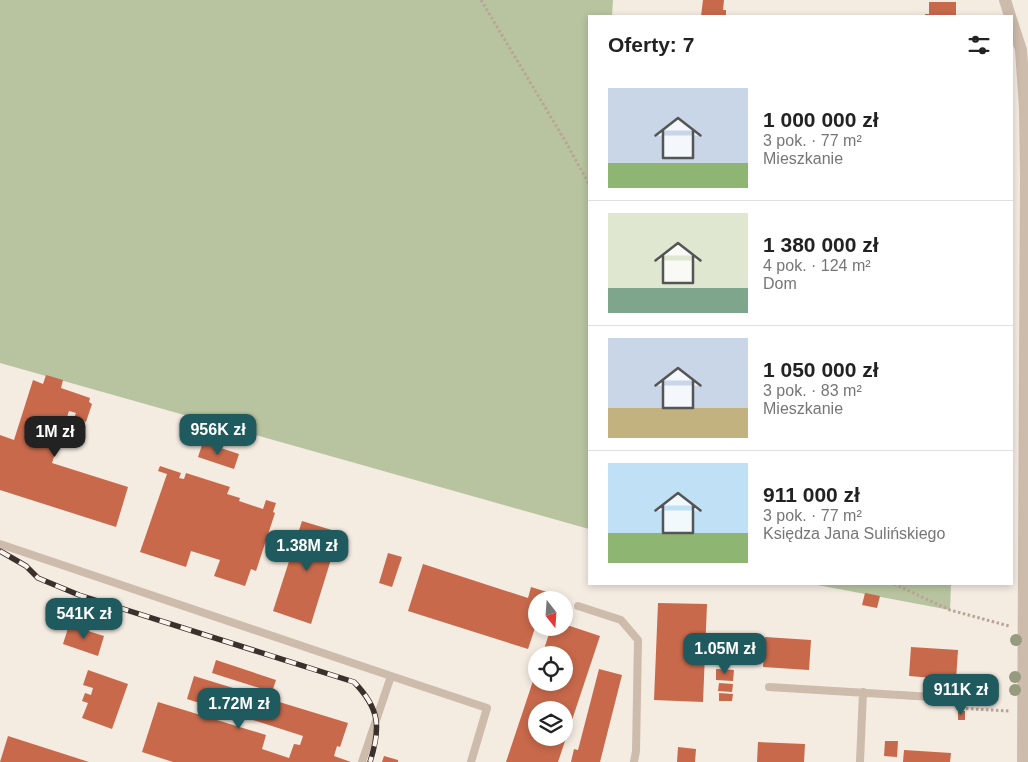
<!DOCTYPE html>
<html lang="pl">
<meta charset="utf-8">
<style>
body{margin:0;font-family:Arial,sans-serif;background:#f2f2f2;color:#222;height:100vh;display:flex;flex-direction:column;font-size:19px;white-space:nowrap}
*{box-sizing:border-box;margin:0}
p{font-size:16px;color:#767676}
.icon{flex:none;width:28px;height:28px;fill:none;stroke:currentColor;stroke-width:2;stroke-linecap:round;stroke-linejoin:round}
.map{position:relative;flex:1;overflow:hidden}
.sheet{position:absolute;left:588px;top:15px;width:425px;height:570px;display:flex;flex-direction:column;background:#fff;border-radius:0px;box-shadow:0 2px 8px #0003}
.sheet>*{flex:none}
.needle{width:32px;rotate:163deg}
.buttons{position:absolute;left:528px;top:591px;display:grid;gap:10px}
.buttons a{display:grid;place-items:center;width:45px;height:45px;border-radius:50%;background:#fff;box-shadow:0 2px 8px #0003;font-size:25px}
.price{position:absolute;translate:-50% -42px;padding:0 11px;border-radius:10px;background:#1f5a5e;color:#fff;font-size:16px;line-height:32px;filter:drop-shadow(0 1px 2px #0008)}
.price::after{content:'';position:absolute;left:50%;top:30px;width:15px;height:11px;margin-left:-8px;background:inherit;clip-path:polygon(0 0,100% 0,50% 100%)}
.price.selected{background:#222;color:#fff}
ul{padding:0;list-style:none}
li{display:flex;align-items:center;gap:15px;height:125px;padding:0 20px}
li+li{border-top:1px solid #e0e0e0}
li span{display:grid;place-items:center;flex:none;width:140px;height:100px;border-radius:0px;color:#555}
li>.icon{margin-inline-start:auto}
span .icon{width:60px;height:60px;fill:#fffc;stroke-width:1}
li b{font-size:21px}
h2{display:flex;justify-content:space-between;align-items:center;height:60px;padding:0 20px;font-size:21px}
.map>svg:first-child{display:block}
.green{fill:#b8c4a0}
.building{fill:#c8694b;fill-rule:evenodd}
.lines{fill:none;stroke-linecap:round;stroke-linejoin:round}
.path{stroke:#b9a596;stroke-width:3;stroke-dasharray:2.5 2.5;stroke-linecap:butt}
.service{stroke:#cdbbac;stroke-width:8}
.tertiary{stroke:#cdbbac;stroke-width:12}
.rail-casing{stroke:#3b302b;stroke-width:5.5}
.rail{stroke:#fbf5ee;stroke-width:4;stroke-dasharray:11;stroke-linecap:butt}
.tree{fill:#969b7f}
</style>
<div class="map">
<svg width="1028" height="762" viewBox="0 0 1028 762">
<rect width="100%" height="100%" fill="#f4ebe1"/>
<path class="green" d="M0 0H613L612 16H589V529L0 363Z
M812 584H951L950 610Z"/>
<path class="building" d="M703 0H724L723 10H726V16H701Z
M929 2H956V16H925V14H929Z
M46 375 63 380 61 388 90 398 89 402 92 404 86 422 74 418 76 413 69 411 52 463 128 487 116 527 0 490V435L14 440 33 380 43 384Z
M203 442 239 454 234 469 198 457Z
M160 466 181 473 179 478 184 479 186 473 230 487 227 494 240 498 239 501 263 509 266 500 276 503 273 512 275 513 256 571 251 569 245 586 214 576 220 560 191 551 186 567 140 552 167 474 158 471Z
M302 521 345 534 343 541 337 540 311 624 273 611Z
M388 553 402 557 392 587 379 583Z
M423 564 528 598 531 587 547 592 545 598 536 600V625L528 649 408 611Z
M865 593 880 596 877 608 862 605Z
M658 603 707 604 703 702 654 700Z
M564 624 600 636 558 762H506L536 672V682H564V655H542L551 628H564ZM536 710H564V738H536Z
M69 625 104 636 98 656 63 644Z
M765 637 811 640 809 670 763 667Z
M911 647 958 650 956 680 909 676Z
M216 660 276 680 272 692 212 673Z
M599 669 622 675 600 762H571L574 749 578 750Z
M716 669 734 670 733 681 716 680Z
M88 670 128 684 112 729 82 718 88 703 82 701 85 693 91 695 93 688 83 685Z
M194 676 348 723 340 747 337 746 334 756 351 762H173L142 752 158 702 266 735 262 749 289 758 294 744 300 745 303 736 187 699Z
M719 683 733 684 732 692 718 691Z
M719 693 733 694 732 701H719Z
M969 693 976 694 975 706H968Z
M958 711H965V720H958Z
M8 736 89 762H0Z
M885 741H898L897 757 884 756Z
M758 742 805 744 804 762H757Z
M678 747 696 749 695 762H677Z
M904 750 951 753 950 762H903Z
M384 756 398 760V762H382Z"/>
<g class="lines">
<path class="path" d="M481 0 564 139 589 184
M894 584 950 610 1009 626
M956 708 1009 711"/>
<path class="service" d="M0 544 391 676
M578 606 621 620 638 640 636 751 634 762
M769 687 948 698
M362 762 391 676 487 708 471 762
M860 762 863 692"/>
<path class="tertiary" d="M1005 0 1010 16
M1011 19 1021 50 1025 108 1026 177 1023 762"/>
<defs>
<path id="rail" d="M0 551 26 566 38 578 79 595 354 682C380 709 381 727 370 762"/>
</defs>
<use href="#rail" class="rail-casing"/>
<use href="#rail" class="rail"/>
</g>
<g class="tree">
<circle cx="1016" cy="640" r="6"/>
<circle cx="1015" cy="677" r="6"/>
<circle cx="1015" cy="690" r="6"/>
</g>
</svg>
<div class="buttons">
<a><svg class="needle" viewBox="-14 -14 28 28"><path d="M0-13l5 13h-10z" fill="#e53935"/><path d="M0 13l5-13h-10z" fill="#767676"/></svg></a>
<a><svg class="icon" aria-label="locate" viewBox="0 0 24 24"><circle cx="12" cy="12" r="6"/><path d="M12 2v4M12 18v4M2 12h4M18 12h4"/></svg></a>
<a><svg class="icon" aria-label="layers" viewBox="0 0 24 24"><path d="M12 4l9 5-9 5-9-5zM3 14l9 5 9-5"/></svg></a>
</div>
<b class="price" style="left:218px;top:456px">956K zł</b>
<b class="price selected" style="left:55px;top:458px">1M zł</b>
<b class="price" style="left:307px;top:572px">1.38M zł</b>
<b class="price" style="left:84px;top:640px">541K zł</b>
<b class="price" style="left:725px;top:675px">1.05M zł</b>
<b class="price" style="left:961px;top:716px">911K zł</b>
<b class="price" style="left:239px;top:730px">1.72M zł</b>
<section class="sheet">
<h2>Oferty: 7<svg class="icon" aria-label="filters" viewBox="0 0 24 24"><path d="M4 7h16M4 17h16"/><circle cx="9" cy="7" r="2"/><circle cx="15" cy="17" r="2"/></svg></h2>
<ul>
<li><span style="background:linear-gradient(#c9d6e8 75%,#8fb573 0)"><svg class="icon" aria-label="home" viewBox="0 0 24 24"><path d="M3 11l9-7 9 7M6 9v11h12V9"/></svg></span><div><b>1 000 000 zł</b><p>3 pok. · 77 m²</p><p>Mieszkanie</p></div></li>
<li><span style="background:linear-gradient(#dfe7d0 75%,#7fa58c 0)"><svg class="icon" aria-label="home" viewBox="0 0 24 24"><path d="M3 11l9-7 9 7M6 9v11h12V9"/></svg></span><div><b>1 380 000 zł</b><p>4 pok. · 124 m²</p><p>Dom</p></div></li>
<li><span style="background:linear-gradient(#c9d6e8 70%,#c2b280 0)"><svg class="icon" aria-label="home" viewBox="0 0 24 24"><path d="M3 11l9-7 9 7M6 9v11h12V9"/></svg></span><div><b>1 050 000 zł</b><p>3 pok. · 83 m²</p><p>Mieszkanie</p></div></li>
<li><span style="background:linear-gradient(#bfe0f5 70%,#8fb573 0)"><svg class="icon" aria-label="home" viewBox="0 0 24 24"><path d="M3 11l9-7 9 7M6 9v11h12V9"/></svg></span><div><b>911 000 zł</b><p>3 pok. · 77 m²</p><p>Księdza Jana Sulińskiego</p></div></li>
</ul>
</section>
</div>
